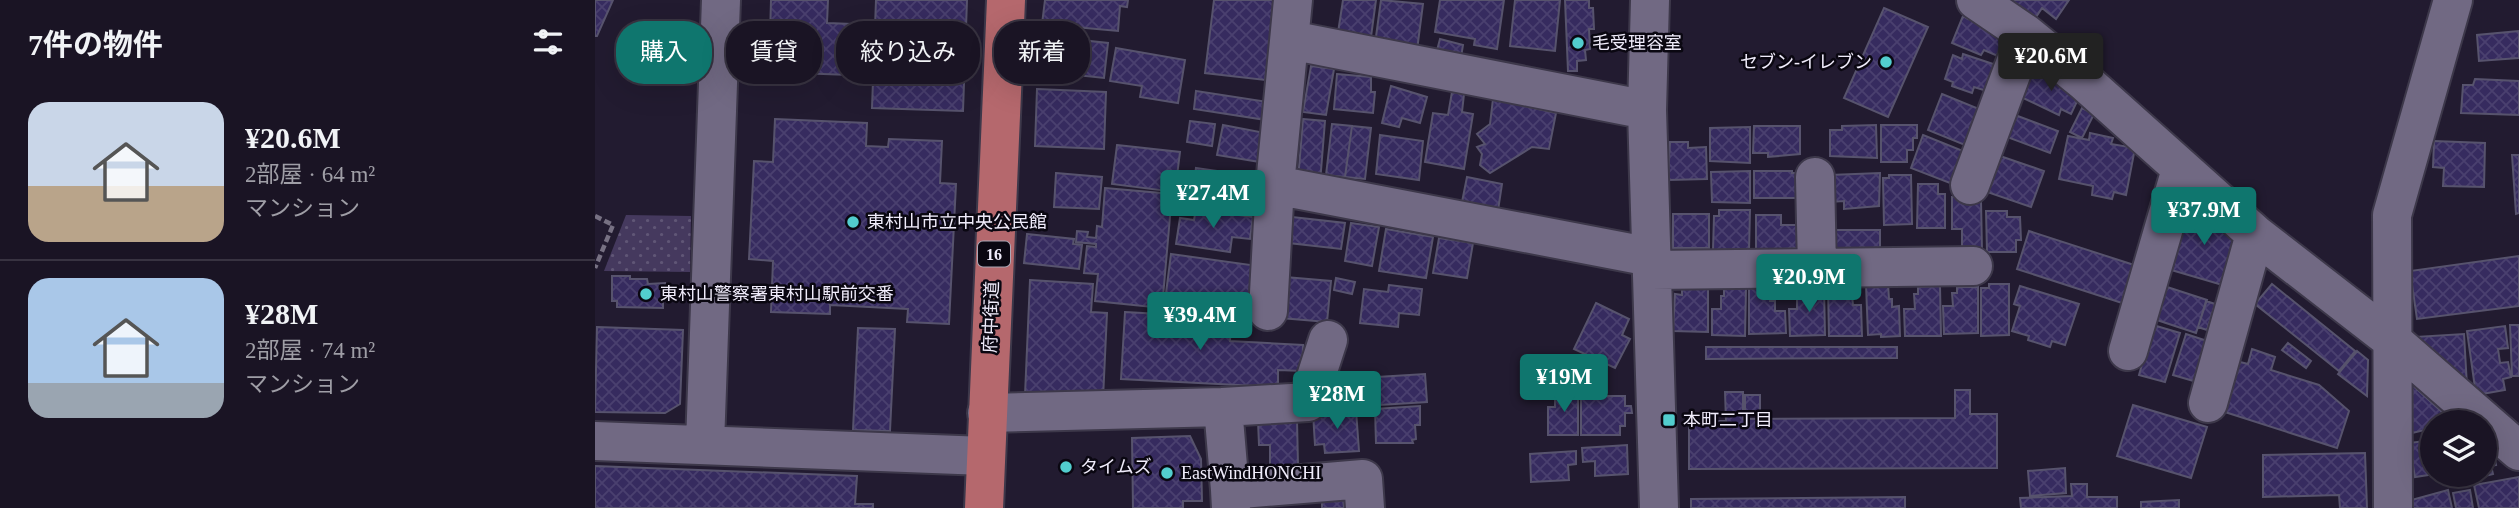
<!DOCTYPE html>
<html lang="ja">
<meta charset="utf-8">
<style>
body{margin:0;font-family:"Times New Roman","Noto Sans JP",serif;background:#272131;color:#f1f3f6;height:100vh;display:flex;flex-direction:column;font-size:26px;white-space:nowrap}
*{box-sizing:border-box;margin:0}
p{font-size:23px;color:#9f9ea6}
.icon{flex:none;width:38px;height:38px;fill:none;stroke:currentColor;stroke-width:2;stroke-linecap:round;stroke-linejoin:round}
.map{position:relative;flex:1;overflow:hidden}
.details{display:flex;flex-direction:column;background:#1a1424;width:595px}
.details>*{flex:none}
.guide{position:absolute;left:21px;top:21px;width:665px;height:63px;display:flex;gap:14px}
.controls{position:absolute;left:1825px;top:410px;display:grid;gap:14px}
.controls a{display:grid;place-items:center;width:77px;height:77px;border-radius:50%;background:#1a1424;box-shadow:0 7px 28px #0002,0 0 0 2px #383341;font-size:35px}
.price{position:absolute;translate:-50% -60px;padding:0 16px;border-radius:7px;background:#0f766e;color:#fff;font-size:23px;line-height:46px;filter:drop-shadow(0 2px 4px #0008)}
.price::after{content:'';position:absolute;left:50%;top:42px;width:21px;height:16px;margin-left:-10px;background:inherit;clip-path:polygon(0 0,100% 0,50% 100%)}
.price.on{background:#222;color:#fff}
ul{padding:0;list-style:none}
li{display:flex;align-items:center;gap:21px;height:175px;padding:0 28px}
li+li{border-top:2px solid #383341}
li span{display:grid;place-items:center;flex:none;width:196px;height:140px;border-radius:21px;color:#555}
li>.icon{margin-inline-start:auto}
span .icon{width:84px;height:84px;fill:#fffc;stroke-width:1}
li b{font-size:30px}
h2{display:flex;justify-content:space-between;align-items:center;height:84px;padding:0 28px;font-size:30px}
.pill{padding:0 24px;border-radius:28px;background:#1a1424;box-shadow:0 7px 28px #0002,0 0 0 2px #383341;font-size:24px;line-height:63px}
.pill.on{background:#0f766e;color:#fff}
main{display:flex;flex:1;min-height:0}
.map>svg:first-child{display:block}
.grass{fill:url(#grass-dots)}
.building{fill:url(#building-cross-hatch);stroke:#57536d;stroke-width:2}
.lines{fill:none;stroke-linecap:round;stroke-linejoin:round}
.minor-casing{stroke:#3d384a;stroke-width:42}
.major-casing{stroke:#3d384a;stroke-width:42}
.path{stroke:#777183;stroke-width:4.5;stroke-dasharray:7 3.5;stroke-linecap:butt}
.minor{stroke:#716983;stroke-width:38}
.major{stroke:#b5686d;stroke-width:38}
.poi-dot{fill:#52cdce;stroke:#0a0711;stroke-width:2.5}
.labels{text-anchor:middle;stroke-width:5;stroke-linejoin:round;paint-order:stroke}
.shield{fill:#0a0711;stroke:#aba7b5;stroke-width:2}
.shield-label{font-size:16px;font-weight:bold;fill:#f0ecfb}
.poi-label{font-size:18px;fill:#f0ecfb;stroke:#0a0711;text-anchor:start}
.street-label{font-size:18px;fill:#f0ecfb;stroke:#0a0711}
</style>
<main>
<section class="details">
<h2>7件の物件<svg class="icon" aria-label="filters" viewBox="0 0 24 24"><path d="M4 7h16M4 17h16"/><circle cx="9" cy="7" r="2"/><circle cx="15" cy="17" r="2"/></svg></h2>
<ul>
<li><span style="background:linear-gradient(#c9d6e8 60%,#b9a48a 0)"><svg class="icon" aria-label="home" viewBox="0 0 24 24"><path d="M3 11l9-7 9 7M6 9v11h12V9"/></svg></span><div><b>¥20.6M</b><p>2部屋 · 64 m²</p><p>マンション</p></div></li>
<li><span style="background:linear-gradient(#a9c7e8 75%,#9aa5b1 0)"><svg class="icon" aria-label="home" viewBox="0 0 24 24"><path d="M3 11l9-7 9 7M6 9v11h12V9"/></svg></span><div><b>¥28M</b><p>2部屋 · 74 m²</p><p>マンション</p></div></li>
</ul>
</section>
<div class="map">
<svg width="1924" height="508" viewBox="0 0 1924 508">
<defs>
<pattern id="grass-dots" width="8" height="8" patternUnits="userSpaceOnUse" patternTransform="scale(1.75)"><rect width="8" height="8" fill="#45395e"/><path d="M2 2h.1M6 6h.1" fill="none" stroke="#605676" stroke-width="1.8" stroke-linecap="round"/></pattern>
<pattern id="building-cross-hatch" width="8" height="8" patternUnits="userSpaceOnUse" patternTransform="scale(1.75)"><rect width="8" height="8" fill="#362b5f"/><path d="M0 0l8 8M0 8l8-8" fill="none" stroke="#4a406f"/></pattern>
</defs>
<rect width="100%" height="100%" fill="#221b30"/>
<path class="grass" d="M31 215 96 216 95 272 9 271Z"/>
<path class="building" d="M0 0H18L2 36H0Z
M176 0H233L232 23 257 24 255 75 174 72Z
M281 0H372L368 111 277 108Z
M450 0H533L532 7 525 6 523 31 447 24Z
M619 0H680L670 80 610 73Z
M748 0H781L775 44 742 39Z
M786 0 828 4 822 50 780 44Z
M845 0H909L902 49 879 45 880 39 840 32Z
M920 0H965L960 51 915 46Z
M970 0H994V8H998L999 29H994L995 49 990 50 991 60 982 61V71H973Z
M1416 0H1474L1461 19 1447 8 1441 17Z
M1289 8 1333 27 1293 117 1249 98Z
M1376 13 1414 37 1405 57 1389 50 1386 55 1357 43 1368 16 1373 19Z
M1924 31V58L1884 61 1882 35Z
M448 36 513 43 509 78 444 71Z
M845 39 868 45 865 63 840 58Z
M521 48 590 60 583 103 545 97 547 86 515 81Z
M1368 54 1404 66 1395 92 1379 87 1377 93 1357 86 1358 82 1350 79 1358 55 1367 59Z
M716 66 739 69 731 115 708 112Z
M1440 68 1487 91 1476 114 1466 109 1464 115 1426 97Z
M742 74 776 77V92H780L778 113 739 109Z
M1880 79 1924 81V115L1866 113 1868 85H1878Z
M796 86 832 97 825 123 807 118 804 127 787 123Z
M442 89 511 92 509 149 440 146Z
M601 91 673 102 671 120 599 109Z
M857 92 869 94 867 112 878 114 869 169 830 162 838 113 853 115Z
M1347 94 1384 109 1370 145 1333 130Z
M898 99 961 113 954 149 937 147 895 173 885 165 887 154 882 147 890 144 882 134 895 124Z
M1487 108 1499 114 1487 138 1475 132Z
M1420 115 1463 131 1455 153 1412 137Z
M180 119 272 123 271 146 293 147 294 139 347 141 345 183 361 184 354 324 312 322 313 309 235 305V314L176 312 178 261 154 259 159 161 178 162Z
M708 119 730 121 725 183 703 180Z
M595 121 620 124 617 146 592 142Z
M737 124 757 126 750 177 731 175Z
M628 125 670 133 665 162 622 155Z
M1281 125 1282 158 1235 156V130H1247V126Z
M1286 125H1322V138H1318V150H1312V162H1286Z
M757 126 776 128 770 179 750 177Z
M1159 126H1205V154L1173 157V153H1158Z
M1155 127V163L1115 161V128Z
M1495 133 1518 138 1516 144 1540 148 1531 195 1519 192 1517 199 1497 195 1498 186 1464 179 1473 136 1494 140Z
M785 135 828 141 824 180 781 174Z
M1328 135 1368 151 1355 183 1316 168Z
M1839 141 1890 143 1889 187 1848 186 1849 168 1838 167Z
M1075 142H1093V148L1111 147 1112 179 1073 180Z
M522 145 585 152 580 192 517 184Z
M1917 155H1924V213L1921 214Z
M1405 156 1449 171 1436 207 1392 192Z
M601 168 665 177 660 210 596 202Z
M1155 171V203L1117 202 1116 172Z
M1159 171H1197V173H1206V198H1159Z
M461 173 507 177 504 209 459 207Z
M1285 173 1284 206 1249 209V201L1235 202V175Z
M1294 175H1316L1317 224 1289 225 1288 178H1294Z
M872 177 907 184 902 217 867 202Z
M1323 184H1343V194H1350V228H1322Z
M510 188 577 194 567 308 500 301 503 274 489 273 492 246 501 247V244L481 242 482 231 493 232 492 237 501 238 502 226 507 227Z
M1380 196V201H1386L1387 251 1367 252V229H1357V197Z
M1594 200 1616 207 1612 222 1647 232 1631 286 1573 269Z
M601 209 658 217 655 239 637 237 635 252 581 244 585 218 599 220Z
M1124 210H1155L1154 251 1118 250 1119 216H1124Z
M1391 211H1412V217H1425L1426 240H1421V252H1392Z
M1078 214H1114V248H1078Z
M1161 215H1186V225H1206L1207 248 1188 249V254L1161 255Z
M697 217 750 223 746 249 694 243Z
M756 223 784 227 777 266 750 261Z
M791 229 838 237 831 278 784 271Z
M1236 230H1285V259L1236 249Z
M1434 231 1539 265 1527 303 1422 269Z
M432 234 479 239 478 244 487 245 484 269 429 263Z
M844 238 878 243 872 278 838 273Z
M576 254 663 266 658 300 634 296 632 310 570 301Z
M1924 256V306L1822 319 1815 271Z
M17 276H35V279H52L53 284 70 283V290H84L85 298 68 297V308L22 307V301H17Z
M690 277 736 281 732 322 686 318Z
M741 278 760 282 757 294 739 290Z
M435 280 498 284 496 312 512 313 508 399 430 395Z
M1293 284 1294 299H1297V307L1304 306 1305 336 1286 337V334L1273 335 1271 285Z
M1394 284H1414V335L1386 336V288H1394Z
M1677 284 1760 351 1744 371 1660 304Z
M794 285 827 289 824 315 804 313 803 327 765 323 769 289 793 292Z
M1154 286H1175V301H1180V311H1190L1191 333 1154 334Z
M1233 286H1256L1258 305H1266L1267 336H1234Z
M1345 286 1346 336H1310L1309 309H1320L1319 294H1323V287Z
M1425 286 1484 304 1470 345 1457 341 1455 347 1433 340 1434 336 1417 331 1425 306 1419 304Z
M1569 286 1612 300 1601 333 1559 319Z
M1087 287H1113V332L1078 331 1080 294 1087 295Z
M1362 287H1383V333L1349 334 1348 306H1358L1357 293H1362Z
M1129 288H1151L1150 336 1117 335V309H1126V296H1129Z
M1221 288H1229L1230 335 1195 336 1194 309H1202V295H1210V290H1221Z
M1611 301 1620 304 1612 330 1603 327Z
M1001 303 1034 319 1027 335 1035 339 1020 368 979 349Z
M530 312 636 318 635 341 708 345 707 371 683 370V387L526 379Z
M1558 325 1585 333 1570 382 1544 375Z
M1915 325H1924V376H1917Z
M1910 326 1913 348 1903 349 1905 363 1913 362 1916 377 1908 379 1910 390 1881 395 1872 331Z
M2 327 88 330 85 404 70 413 0 412Z
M263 328 300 329 295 431 258 430Z
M1591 334 1615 342 1602 382 1578 375Z
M1869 334 1872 386 1819 337Z
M1693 343 1716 361 1711 368 1687 350Z
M1111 347H1302V358L1111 359Z
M1657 349 1680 357 1676 370 1724 385 1754 411 1742 448 1630 412 1645 362 1653 364Z
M1762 351 1773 360 1772 396 1743 374Z
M830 374 832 402 768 406 766 378Z
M1814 382 1858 422H1838V428L1813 434Z
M964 390H983V435H953V407H960V393H964Z
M1360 390H1375V414H1402V468L1094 469V421H1131L1130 392H1148V419L1360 418Z
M1010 392V396H1030V406H1036L1037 413H1030V426H1025V435H986V393Z
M1150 395H1165V412H1150Z
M1538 405 1612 427 1596 478 1522 456Z
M825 406V425H820L821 439 817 440 818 443H781L780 409Z
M761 410 764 451 730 453 729 444 720 445 718 413Z
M702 420 703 465 675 466V445H664L663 421Z
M595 436 606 459 607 501H588V508H538L537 438Z
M1838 440V474H1840L1820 477 1814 443Z
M1032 445 1033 474 1000 476V461L988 462 987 448Z
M1897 448 1901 465 1896 466 1898 474 1862 483 1860 474H1890V450Z
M981 451V464L973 465 974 480 936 482 935 454Z
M1770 453 1772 508H1745L1744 495 1668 497V455Z
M0 466 262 476 260 504H278V508H0Z
M1470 468 1471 493 1435 496 1433 471Z
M1924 477V508H1884L1879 485Z
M1476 484H1492V497H1522V508H1426L1425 498 1477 496Z
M1853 490 1857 508H1814L1813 501Z
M1875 490 1878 508H1861L1858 493Z
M727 496 748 499 749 507 754 508H727Z
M1310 497V508H1096V499Z
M1584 500V508H1546V502Z"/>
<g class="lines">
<defs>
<path id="minor" d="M1055 0 1052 110 1064 508
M1381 0 1431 34 1490 82 1660 234 1798 341 1924 451
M695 40 1052 110
M1220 177 1222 268
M680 185 1056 257
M1375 185 1431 34
M1057 270 1378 266
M673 311 680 185 698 0
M1533 351 1586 169
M1613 403 1660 234
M628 407 635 490
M392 413 628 407 713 402 733 340
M0 441 390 456
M110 444 126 0
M636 508 635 490 768 479 770 508
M1798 508 1797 215 1858 0"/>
<path id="major" d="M389 508 411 0"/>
</defs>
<use href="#minor" class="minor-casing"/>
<use href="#major" class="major-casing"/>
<path class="path" d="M0 216 18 225 0 268"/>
<use href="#minor" class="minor"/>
<use href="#major" class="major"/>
</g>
<g class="poi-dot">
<circle cx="983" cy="43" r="7"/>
<circle cx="1291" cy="62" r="7"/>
<circle cx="258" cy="222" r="7"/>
<circle cx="51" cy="294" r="7"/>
<rect x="1067" y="413" width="14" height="14" rx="3.5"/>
<circle cx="471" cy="467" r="7"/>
<circle cx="572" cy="473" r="7"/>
</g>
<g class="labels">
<rect class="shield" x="383" y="241.5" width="32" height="25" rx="5"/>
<g class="shield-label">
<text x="399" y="260">16</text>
</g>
<g class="poi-label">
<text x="997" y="49">毛受理容室</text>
<text x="1277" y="68" text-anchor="end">セブン-イレブン</text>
<text x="272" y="228">東村山市立中央公民館</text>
<text x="65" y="300">東村山警察署東村山駅前交番</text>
<text x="1088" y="426">本町二丁目</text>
<text x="485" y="473">タイムズ</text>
<text x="586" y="479">EastWindHONCHI</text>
</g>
<g class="street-label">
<text transform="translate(396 317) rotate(-88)" y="6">府中街道</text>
</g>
</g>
</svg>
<div class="controls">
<a><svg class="icon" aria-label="layers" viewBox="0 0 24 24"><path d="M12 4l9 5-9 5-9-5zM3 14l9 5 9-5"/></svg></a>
</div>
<b class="price on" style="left:1456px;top:93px">¥20.6M</b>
<b class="price" style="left:618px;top:230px">¥27.4M</b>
<b class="price" style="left:1609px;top:247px">¥37.9M</b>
<b class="price" style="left:1214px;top:314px">¥20.9M</b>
<b class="price" style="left:605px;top:352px">¥39.4M</b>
<b class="price" style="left:969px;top:414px">¥19M</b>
<b class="price" style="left:742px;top:431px">¥28M</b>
<div class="guide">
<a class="pill on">購入</a>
<a class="pill">賃貸</a>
<a class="pill">絞り込み</a>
<a class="pill">新着</a>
</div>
</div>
</main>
